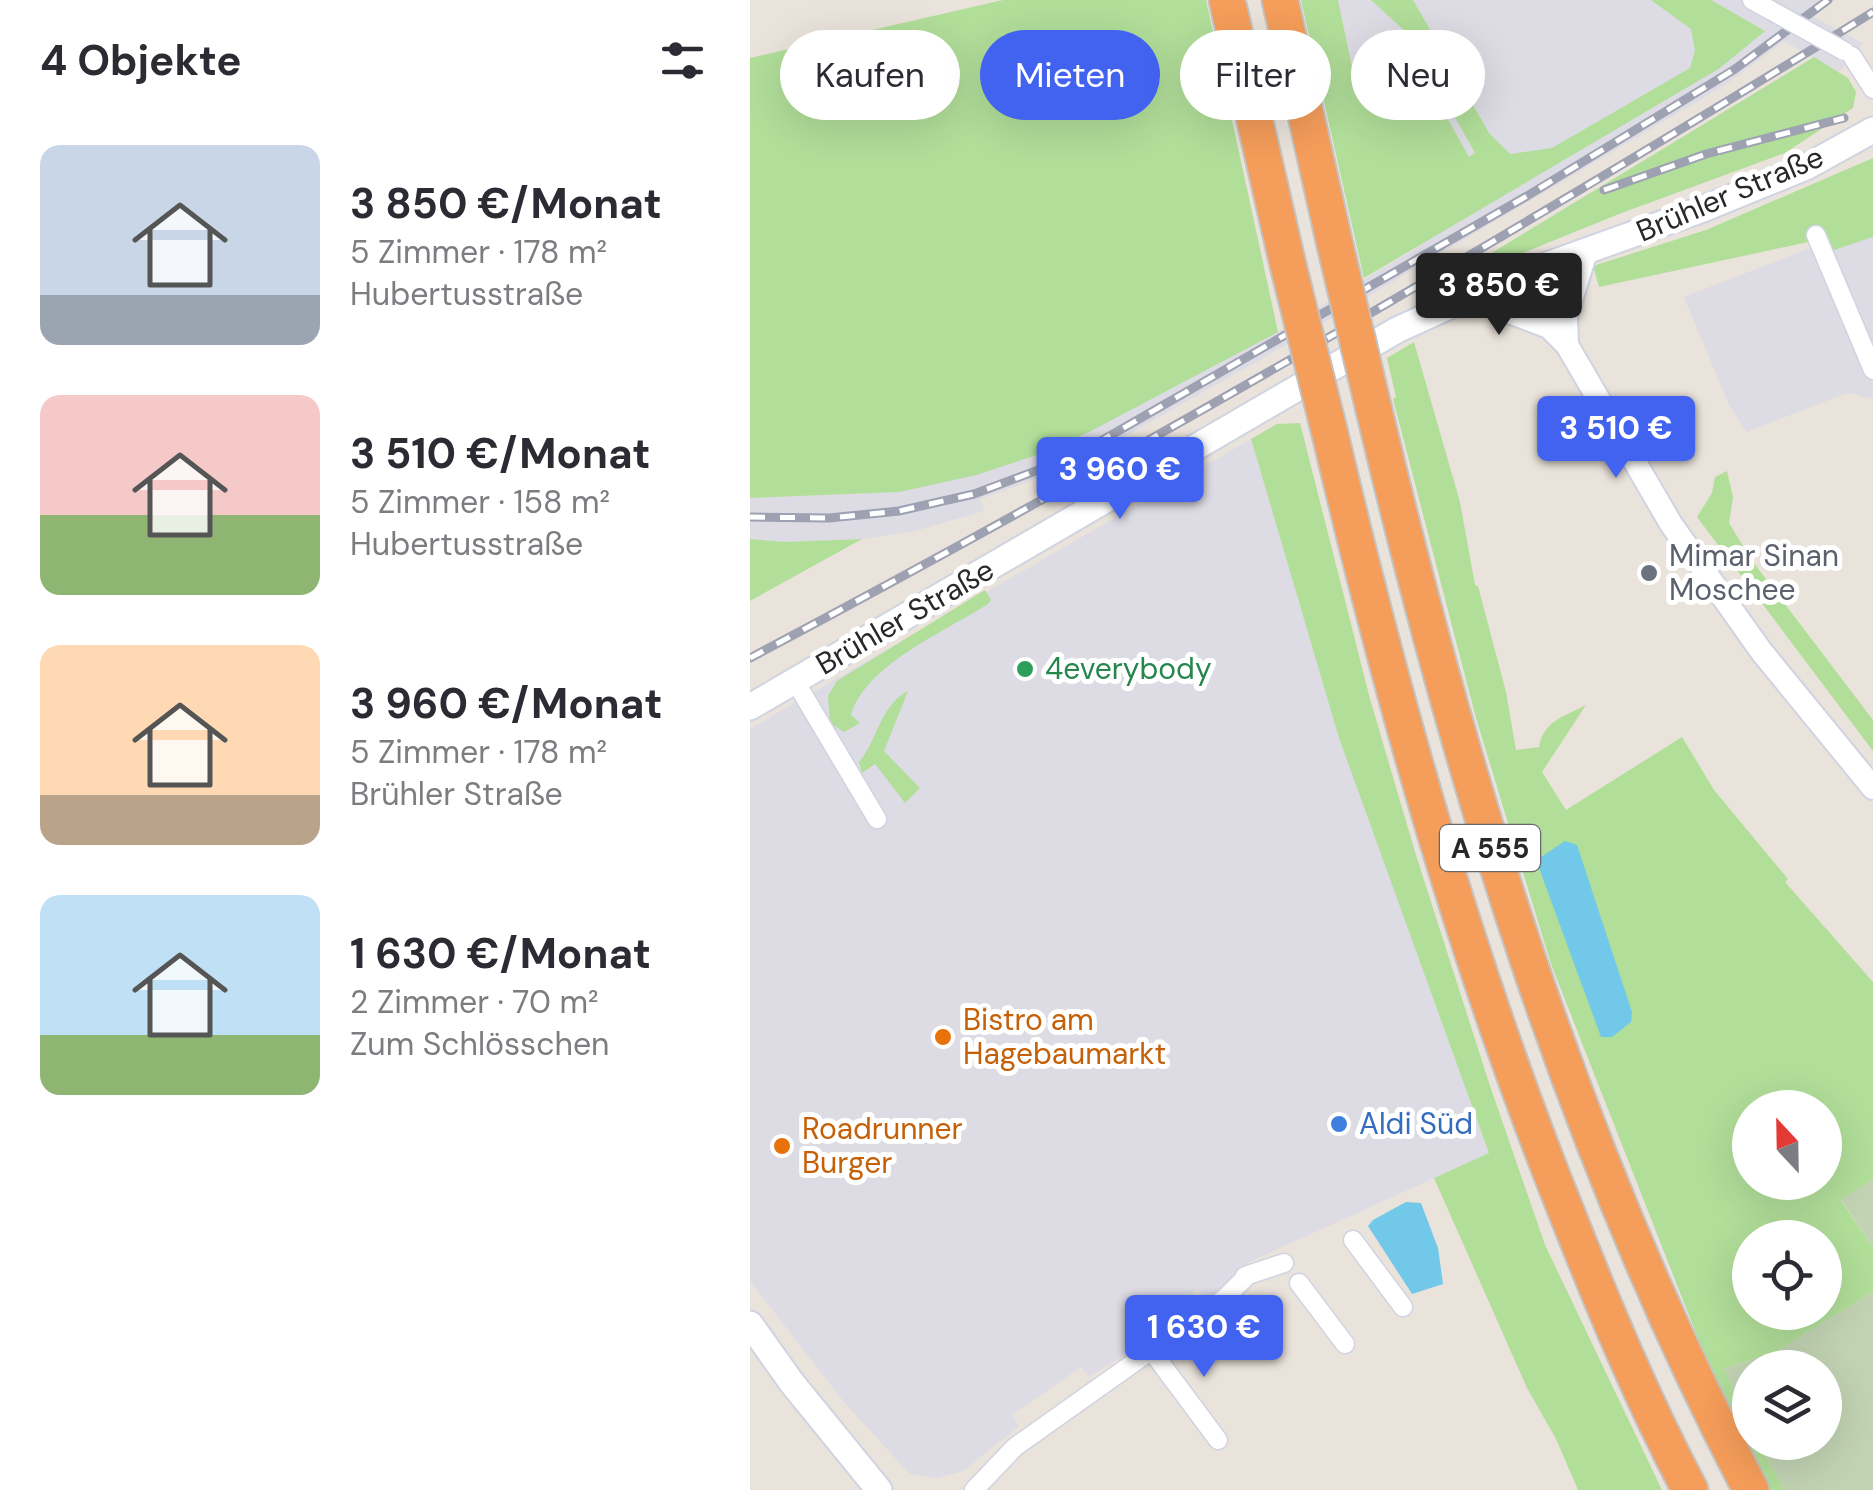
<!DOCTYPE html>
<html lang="de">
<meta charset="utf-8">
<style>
body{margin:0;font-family:"DM Sans",sans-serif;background:#f7f7f7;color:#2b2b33;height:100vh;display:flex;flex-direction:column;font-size:38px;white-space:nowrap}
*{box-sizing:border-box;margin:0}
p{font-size:32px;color:#7c7c81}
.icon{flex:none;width:55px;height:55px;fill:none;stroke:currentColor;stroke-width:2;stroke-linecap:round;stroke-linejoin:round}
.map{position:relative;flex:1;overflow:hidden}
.details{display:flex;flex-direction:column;background:#fff;width:750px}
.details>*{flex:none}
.guide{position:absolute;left:30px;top:30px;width:942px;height:90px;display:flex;gap:20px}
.needle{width:65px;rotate:338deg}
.controls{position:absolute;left:982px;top:1090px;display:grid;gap:20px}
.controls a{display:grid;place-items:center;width:110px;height:110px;border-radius:50%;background:#fff;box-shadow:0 10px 40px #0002;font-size:50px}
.price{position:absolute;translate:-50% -85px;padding:0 22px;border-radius:10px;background:#4262f0;color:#fff;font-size:32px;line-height:65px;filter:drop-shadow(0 2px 5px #0008)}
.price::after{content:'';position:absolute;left:50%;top:60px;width:30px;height:22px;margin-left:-15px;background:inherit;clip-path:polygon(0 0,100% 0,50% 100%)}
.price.current{background:#222;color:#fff}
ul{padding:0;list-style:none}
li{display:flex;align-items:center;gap:30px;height:250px;padding:0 40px}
li span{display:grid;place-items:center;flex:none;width:280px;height:200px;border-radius:20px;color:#555}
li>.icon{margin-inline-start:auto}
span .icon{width:120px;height:120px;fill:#fffc;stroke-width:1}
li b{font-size:42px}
h2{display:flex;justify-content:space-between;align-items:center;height:120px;padding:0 40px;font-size:42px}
.tag{padding:0 35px;border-radius:45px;background:#fff;box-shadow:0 10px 40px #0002;font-size:35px;line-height:90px}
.tag.current{background:#4262f0;color:#fff}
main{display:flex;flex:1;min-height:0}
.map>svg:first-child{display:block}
.industrial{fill:#dddbe3}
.green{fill:#b1de99;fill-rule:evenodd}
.cemetery{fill:#c2d3b3}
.water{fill:#72c8e8}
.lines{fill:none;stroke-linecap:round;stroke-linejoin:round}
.minor-casing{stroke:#d0d3e1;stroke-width:21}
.tertiary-casing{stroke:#d0d3e1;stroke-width:26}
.secondary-casing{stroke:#d0d3e1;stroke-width:29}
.motorway-casing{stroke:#c3c3c3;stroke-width:39}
.minor{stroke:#fff;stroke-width:18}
.tertiary{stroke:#fff;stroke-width:22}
.secondary{stroke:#fff;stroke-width:25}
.motorway{stroke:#f59d5a;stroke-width:35}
.rail-casing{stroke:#9ea1b2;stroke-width:9}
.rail{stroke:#fff;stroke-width:5;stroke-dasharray:15;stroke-linecap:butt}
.minor-bridge-casing{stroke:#d0d3e1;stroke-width:21;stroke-linecap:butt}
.motorway-bridge-casing{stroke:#c3c3c3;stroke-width:39;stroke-linecap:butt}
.minor-bridge{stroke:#fff;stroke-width:18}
.motorway-bridge{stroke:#f59d5a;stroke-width:35}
.worship-dot{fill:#6b7280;stroke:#fff;stroke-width:4}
.leisure-dot{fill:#2e9e5b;stroke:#fff;stroke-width:4}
.food-dot{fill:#e8710a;stroke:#fff;stroke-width:4}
.shop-dot{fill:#3f7fe0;stroke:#fff;stroke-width:4}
.labels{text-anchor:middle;stroke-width:10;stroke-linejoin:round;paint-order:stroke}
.shield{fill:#fff;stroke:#686868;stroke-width:2.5}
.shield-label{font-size:28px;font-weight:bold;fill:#282828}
.street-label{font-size:30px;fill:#282828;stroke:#fff}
.worship-label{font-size:30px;fill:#5b616d;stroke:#fff;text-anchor:start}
.leisure-label{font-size:30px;fill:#27864d;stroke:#fff;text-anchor:start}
.food-label{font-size:30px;fill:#c56008;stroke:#fff;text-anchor:start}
.shop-label{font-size:30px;fill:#366cbe;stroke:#fff;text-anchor:start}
</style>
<main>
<section class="details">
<h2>4 Objekte<svg class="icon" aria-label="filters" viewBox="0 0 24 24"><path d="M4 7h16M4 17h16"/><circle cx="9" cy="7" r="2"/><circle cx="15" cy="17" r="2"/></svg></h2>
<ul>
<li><span style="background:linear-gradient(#c9d6e8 75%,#9aa5b1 0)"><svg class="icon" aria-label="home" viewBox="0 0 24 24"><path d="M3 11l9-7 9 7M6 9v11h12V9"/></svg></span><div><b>3 850 €/Monat</b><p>5 Zimmer · 178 m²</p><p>Hubertusstraße</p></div></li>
<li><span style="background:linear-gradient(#f6c9c9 60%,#8fb573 0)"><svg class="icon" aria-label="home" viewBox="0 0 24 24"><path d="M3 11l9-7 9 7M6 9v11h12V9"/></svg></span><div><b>3 510 €/Monat</b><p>5 Zimmer · 158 m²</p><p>Hubertusstraße</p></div></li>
<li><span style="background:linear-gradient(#ffd9b3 75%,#b9a48a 0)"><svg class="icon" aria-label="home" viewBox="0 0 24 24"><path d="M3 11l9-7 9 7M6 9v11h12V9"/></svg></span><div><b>3 960 €/Monat</b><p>5 Zimmer · 178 m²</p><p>Brühler Straße</p></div></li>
<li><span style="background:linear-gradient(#bfe0f5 70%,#8fb573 0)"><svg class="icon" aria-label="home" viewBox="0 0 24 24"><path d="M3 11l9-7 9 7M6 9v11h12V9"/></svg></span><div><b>1 630 €/Monat</b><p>2 Zimmer · 70 m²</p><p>Zum Schlösschen</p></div></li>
</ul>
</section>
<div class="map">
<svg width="1123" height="1490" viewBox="0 0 1123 1490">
<rect width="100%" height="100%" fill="#eae3db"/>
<path class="industrial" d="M588 0H1085L1064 17 1113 43 1089 72 1034 41 975 85 529 349 365 442 305 472 230 499 234 511 165 531 112 539 34 542 0 539V498L149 492 528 332 671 245 607 91Z
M1123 237V357L1078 252Z
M1065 246 1115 361 1123 384V396L1117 399 1103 393 1094 394 997 432 980 407 934 297Z
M501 439 589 738 739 1153 499 1262 456 1300 448 1289 379 1335 386 1347 339 1377 331 1367 262 1415 269 1426 213 1471 187 1478 160 1474 94 1402 0 1281V729Z"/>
<path class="green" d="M253 0H456L528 332 341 431 293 453 226 475 149 492 0 498V58Z
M551 0H588L607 91 665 60 719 157 725 153 659 35 621 0H663L739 133 760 154 802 148 940 68 945 51 941 29 901 0H961L1015 31 970 68 614 278Z
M1064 57 1098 78 1106 92 1103 108 1035 153 869 214 679 291Z
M1123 158V237L1078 252 1072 239 849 287 843 266 956 230Z
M664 342 710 502 725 585 728 586 756 692 766 750 789 747C794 720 814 717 836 705L792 772 816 810 932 737 964 790 1038 879 1035 882 1123 982V1179L1091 1200 1123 1247V1292L1029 1350 974 1369 1000 1424V1442L1009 1443 1034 1490H1021L962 1374 801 964 726 718 643 399 646 397 637 358ZM1000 1108H1075V1182H1000ZM1000 1238H1075V1312H1000Z
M550 423 620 699 665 852 740 1086 795 1245 912 1490H828L806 1439 777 1388 684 1178 739 1153 589 738 501 439 527 424Z
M977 471 983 497 979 523 1003 562 1123 720V751L947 517 962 493 965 477Z
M0 539 34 542 112 539 0 601Z
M235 590 241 600 238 604C196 631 115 665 101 715L110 723 94 732 80 723 78 696 87 681Z
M158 691 134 751 170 788 155 803 125 764 112 773 109 762C128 740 130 705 158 691Z"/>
<path class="cemetery" d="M1123 1179V1247L1091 1199Z
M1123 1292V1490H1034L1009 1443 1075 1442V1368H1000V1424L974 1369 1029 1350Z"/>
<path class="water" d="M815 841 827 845 882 1012 881 1022 862 1037H851L789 868 791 857Z
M656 1202 671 1203 688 1248 693 1284 662 1294 618 1226 623 1220Z"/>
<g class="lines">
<defs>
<path id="minor" d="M1002 0 1022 11
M1102 56 1123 89
M1066 235 1123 370
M45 681 127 819
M603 1240 653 1307
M495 1276 534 1263
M549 1283 595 1344
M401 1350 468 1440
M224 1490 265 1447 475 1298 495 1278"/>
<path id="tertiary" d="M795 266 816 316 817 345
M773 274 799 327 817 345 921 524 1011 651 1123 788
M719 297 799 327
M816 316 836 252"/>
<path id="secondary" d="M0 707 647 330 761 278 953 209 1056 167 1123 130
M0 1324 42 1383 129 1490"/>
<path id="motorway" d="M477 0 538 265
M530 0 585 245
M624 410C712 782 823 1150 1001 1490
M580 434C643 702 717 966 820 1221 856 1312 894 1403 940 1490"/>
</defs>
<use href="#minor" class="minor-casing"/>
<use href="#tertiary" class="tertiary-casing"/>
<use href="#secondary" class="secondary-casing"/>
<use href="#motorway" class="motorway-casing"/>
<use href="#minor" class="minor"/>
<use href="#tertiary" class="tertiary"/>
<use href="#secondary" class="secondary"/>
<use href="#motorway" class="motorway"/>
<defs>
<path id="rail" d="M854 190 956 154 1094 118
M0 517 79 518 149 511 224 494 323 457 777 196 985 69 1078 0
M0 658C382 456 755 239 1123 12"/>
</defs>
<use href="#rail" class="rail-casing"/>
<use href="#rail" class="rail"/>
<defs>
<path id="minor-bridge" d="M1022 11 1094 51"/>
<path id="motorway-bridge" d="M585 245 624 410
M538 265 580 434"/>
</defs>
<use href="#minor-bridge" class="minor-bridge-casing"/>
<use href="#motorway-bridge" class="motorway-bridge-casing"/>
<use href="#minor-bridge" class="minor-bridge"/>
<use href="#motorway-bridge" class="motorway-bridge"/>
</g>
<circle class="worship-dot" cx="899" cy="573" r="10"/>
<circle class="leisure-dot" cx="275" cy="669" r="10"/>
<g class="food-dot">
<circle cx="193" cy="1037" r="10"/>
<circle cx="32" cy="1146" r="10"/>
</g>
<circle class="shop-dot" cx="589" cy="1124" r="10"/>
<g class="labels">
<rect class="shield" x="690" y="825" width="100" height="46" rx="8"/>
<g class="shield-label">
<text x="740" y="858">A 555</text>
</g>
<g class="street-label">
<text transform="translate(980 194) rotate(-23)" y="10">Brühler Straße</text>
<text transform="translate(155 617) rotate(-30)" y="10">Brühler Straße</text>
</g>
<g class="worship-label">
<text x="919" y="566">Mimar Sinan<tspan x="919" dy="34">Moschee</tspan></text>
</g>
<g class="leisure-label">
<text x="295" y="679">4everybody</text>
</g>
<g class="food-label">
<text x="213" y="1030">Bistro am<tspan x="213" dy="34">Hagebaumarkt</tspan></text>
<text x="52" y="1139">Roadrunner<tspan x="52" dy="34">Burger</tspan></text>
</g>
<g class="shop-label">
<text x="609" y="1134">Aldi Süd</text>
</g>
</g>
</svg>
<div class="controls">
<a><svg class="needle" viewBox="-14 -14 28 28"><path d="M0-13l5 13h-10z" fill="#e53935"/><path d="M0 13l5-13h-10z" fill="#7c7c81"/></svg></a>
<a><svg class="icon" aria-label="locate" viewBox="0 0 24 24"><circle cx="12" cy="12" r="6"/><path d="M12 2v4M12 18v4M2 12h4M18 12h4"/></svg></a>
<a><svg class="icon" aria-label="layers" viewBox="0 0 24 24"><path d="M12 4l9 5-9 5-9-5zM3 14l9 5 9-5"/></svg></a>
</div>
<b class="price current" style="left:749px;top:338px">3 850 €</b>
<b class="price" style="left:866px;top:481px">3 510 €</b>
<b class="price" style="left:370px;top:522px">3 960 €</b>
<b class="price" style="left:454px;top:1380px">1 630 €</b>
<div class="guide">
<a class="tag">Kaufen</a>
<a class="tag current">Mieten</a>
<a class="tag">Filter</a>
<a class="tag">Neu</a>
</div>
</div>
</main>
